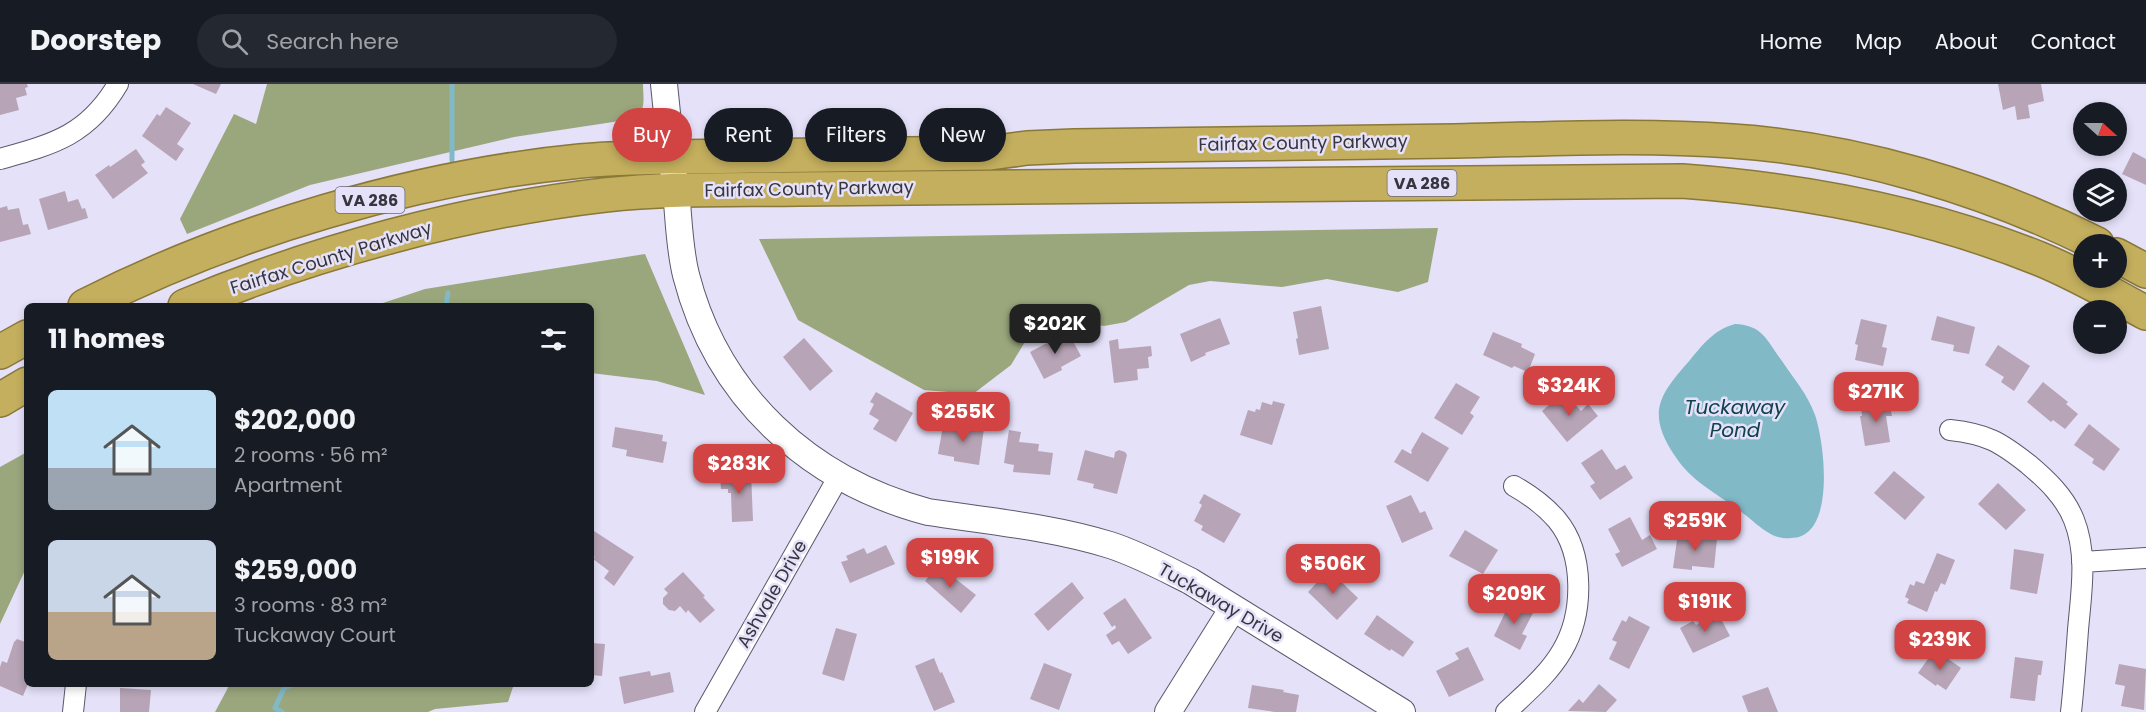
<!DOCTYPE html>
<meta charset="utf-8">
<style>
body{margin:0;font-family:Poppins,sans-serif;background:#242831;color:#f1f3f6;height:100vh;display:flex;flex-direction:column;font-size:22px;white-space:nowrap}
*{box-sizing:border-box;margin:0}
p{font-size:20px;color:#9ea1a6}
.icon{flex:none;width:33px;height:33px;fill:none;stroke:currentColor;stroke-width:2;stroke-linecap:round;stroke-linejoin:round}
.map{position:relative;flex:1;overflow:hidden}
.side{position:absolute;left:24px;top:219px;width:570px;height:384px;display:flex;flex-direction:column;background:#171b24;border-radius:9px;box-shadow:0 3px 9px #0003}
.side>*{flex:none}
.hud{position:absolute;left:612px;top:24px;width:570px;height:54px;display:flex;gap:12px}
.needle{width:39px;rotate:111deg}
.buttons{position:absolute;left:2073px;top:18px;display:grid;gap:12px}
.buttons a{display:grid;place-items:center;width:54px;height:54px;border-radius:50%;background:#171b24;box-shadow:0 3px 9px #0003;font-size:30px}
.price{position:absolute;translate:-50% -51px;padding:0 14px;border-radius:12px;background:#d24343;color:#fff;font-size:20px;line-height:39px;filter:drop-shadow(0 2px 3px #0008)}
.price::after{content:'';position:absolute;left:50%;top:36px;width:18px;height:14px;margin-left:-9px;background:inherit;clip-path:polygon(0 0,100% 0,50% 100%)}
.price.selected{background:#222;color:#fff}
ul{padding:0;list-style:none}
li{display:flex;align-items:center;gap:18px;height:150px;padding:0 24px}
li span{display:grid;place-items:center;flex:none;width:168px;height:120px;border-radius:9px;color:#555}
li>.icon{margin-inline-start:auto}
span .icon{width:72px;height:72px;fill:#fffc;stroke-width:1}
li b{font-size:26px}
h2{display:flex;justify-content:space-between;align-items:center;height:72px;padding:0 24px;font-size:26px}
.chip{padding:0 21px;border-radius:27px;background:#171b24;box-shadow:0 3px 9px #0003;font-size:21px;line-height:54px}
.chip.selected{background:#d24343;color:#fff}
header{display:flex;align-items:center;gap:36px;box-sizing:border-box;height:84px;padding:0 30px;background:#171b24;border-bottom:2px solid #363941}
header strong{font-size:28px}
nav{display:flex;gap:33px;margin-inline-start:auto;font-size:21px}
.search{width:420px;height:54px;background:#242831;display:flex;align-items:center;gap:15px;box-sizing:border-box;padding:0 21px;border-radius:33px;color:#9ea1a6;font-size:22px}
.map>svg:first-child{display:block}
.forest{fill:#9aa77d}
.water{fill:#82b9c7}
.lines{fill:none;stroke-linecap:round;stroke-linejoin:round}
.stream{stroke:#82b9c7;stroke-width:5}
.building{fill:#b7a4b6}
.minor-casing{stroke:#5b586c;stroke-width:22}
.tertiary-casing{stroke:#5b586c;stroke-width:28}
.trunk-casing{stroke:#897838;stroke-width:36}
.minor{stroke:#fff;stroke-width:20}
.tertiary{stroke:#fff;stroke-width:26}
.trunk{stroke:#c4af5e;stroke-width:33}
.labels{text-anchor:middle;stroke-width:5;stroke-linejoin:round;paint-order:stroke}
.shield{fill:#e5e1f9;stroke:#6b6977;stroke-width:1.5}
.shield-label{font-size:16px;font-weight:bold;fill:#37363f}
.street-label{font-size:18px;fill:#37363f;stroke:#e5e1f9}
.water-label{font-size:20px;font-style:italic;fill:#10424d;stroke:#e5e1f9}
</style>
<header>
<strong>Doorstep</strong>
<div class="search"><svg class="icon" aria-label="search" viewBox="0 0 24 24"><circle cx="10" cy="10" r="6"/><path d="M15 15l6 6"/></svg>Search here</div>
<nav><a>Home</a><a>Map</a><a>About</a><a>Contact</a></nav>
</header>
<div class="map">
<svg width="2146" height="628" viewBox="0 0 2146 628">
<rect width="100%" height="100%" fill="#e5e1f9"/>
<path class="forest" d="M267 0H643C643 14 647 27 633 35L514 53 310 101 187 150 180 135 234 30 256 40Z
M1438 144 1428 198 1398 208 1327 195 1282 203 1210 197 1189 201 1126 238 1104 242 1057 233 1035 241 1011 281 973 310 924 306 798 236 759 155Z
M645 170 705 311 657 297 591 289V222H374L425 205Z
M27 368V482L0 540V383Z
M230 600H514L508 618 435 625 428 628H215Z"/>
<path class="water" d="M1735 240C1763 241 1767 257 1782 277 1794 295 1808 311 1815 331 1825 360 1836 454 1791 454 1784 455 1775 453 1769 449 1760 444 1752 436 1744 430 1719 410 1692 399 1675 372 1646 329 1659 311 1690 276 1704 259 1714 246 1735 240Z"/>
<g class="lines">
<path class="stream" d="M452 76V0
M446 222 448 209
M282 628 275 624 284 604 295 600"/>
</g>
<path class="building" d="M0 0H27L28 3 25 4 27 11 16 14 19 26 0 31Z
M193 0H221L216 10Z
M1998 0H2041L2044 17 2028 21 2030 34 2017 36 2015 22 2003 26Z
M166 23 191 39 177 60 184 65 176 77 142 52 157 30 160 32Z
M136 65 145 78 141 81 148 89 113 115 95 91 109 81 110 83Z
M2133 68 2146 75V101L2122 90Z
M65 107 68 118 78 115 82 125 85 124 88 134 48 146 39 115Z
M7 122 8 126 19 124 23 141 28 140 31 150 0 158V124Z
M1321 222 1329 265 1299 271 1296 255 1298 254 1293 228Z
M1937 232 1975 243 1969 270 1953 267 1954 261 1931 256Z
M1220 234 1230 260 1205 269 1206 271 1191 278 1180 250Z
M1861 235 1887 241 1882 263 1887 264 1883 282 1855 276 1858 261 1855 260Z
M1068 248 1081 272 1061 283 1062 286 1044 295 1030 268Z
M1493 248 1522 260 1521 263 1535 270 1528 288 1514 282 1512 284 1483 271Z
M804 254 833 287 810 307 783 273Z
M1118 255 1119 265 1151 262 1152 272 1148 273 1149 284 1137 285 1138 296 1114 299 1109 257Z
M1998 261 2030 282 2014 307 2001 298 2004 293 1985 281Z
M2043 298 2068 318 2066 320 2078 330 2065 345 2053 336 2051 338 2027 318Z
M1456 299 1480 313 1470 329 1474 332 1462 351 1434 334Z
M876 308 913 329 896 358 873 345 879 336 869 330 874 320 870 318Z
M1564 308 1581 327 1588 320 1598 332 1567 358 1542 327Z
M1273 317 1285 320 1272 361 1240 351 1248 326 1255 328 1256 325 1260 326 1262 318 1272 321Z
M1889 317 1892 332H1886L1890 358 1865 362 1860 332H1862L1861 322Z
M974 335 985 337 979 381 954 377V373L938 370 943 342 972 347Z
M2089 340 2120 365 2104 387 2092 379 2094 375 2074 361Z
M615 343 663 351 662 357 667 358 663 379 626 372 627 366 612 363Z
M1009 346 1021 348 1019 358 1039 360 1038 367 1053 369 1050 391 1013 388 1014 381 1004 379Z
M1422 348 1449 364 1428 398 1394 378 1402 365 1411 370 1412 368 1411 367Z
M1602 365 1616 386 1625 381 1633 394 1600 416 1590 402 1595 399 1581 379Z
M1085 366 1114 374 1115 368 1119 366 1125 368 1127 371 1117 410 1093 404 1094 400 1077 396Z
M1894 387 1925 413 1905 436 1874 409Z
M751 388 753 437 732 438 731 409H728V405H721L720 389Z
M1998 399 2026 426 2006 446 1978 420Z
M1204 410 1241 430 1224 459 1201 446 1203 442 1194 437 1202 421 1199 419Z
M1411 411 1420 429 1425 427 1433 445 1402 459 1386 422Z
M1630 433 1642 456 1650 451 1657 465 1622 483 1615 470 1620 468 1608 445Z
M1465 446 1498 466 1483 490 1449 472Z
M594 447 634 473 614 502 604 494 609 487 593 475 595 473 591 470V451Z
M1678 449 1717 455 1714 484 1692 482V486L1673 484Z
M886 461 895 480 850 499 841 478 848 476 846 472 864 464 867 470Z
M2014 465 2044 470 2037 510 2010 505Z
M1937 469 1955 476 1945 501 1941 499 1937 508 1935 507 1927 528 1907 519 1909 515 1905 513 1910 500 1914 502 1916 497 1924 500Z
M938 481 976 511 961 529 925 497Z
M1329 486 1358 514 1337 536 1308 508Z
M683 488 705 512 703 513 715 526 700 539 688 526 686 529 680 522 675 527 669 526 663 520V514L668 509 664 505Z
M1072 498 1084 514 1048 547 1034 530Z
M1125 514 1152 554 1128 570 1119 557 1112 561 1106 551 1116 544 1115 541 1112 543 1103 529Z
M1511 516 1534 527 1522 550 1527 552 1520 566 1494 552Z
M1718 529 1730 552 1693 569 1680 544 1693 537 1696 541Z
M1377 531 1414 558 1403 573 1391 565 1390 567 1364 550Z
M1629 532 1650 543 1629 585 1609 575 1617 558 1612 556 1622 536 1626 538Z
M836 544 857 550 844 597 822 590Z
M17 555 25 558 24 561 27 562 28 600 23 612 0 602V583L2 577 7 579 14 558Z
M591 559 605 560 602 592 591 591Z
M1468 563 1484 596 1449 613 1436 587 1459 575 1455 569Z
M1933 568 1945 576 1947 574 1961 584 1946 606 1937 600 1936 602 1918 589Z
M2015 573 2043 577 2041 591H2038L2035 617 2010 614Z
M934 574 940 589 942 588 955 618 934 627 915 582Z
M1044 579 1072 590 1059 626 1030 615Z
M2119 580 2146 585 2144 626 2121 622 2125 602 2115 600Z
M650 587 651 592 670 588 674 608 624 620 619 593Z
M1599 600 1617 616 1606 628 1568 627 1579 615 1583 619Z
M1252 601 1284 606 1283 608 1299 611 1296 628H1275L1248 624Z
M1768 603 1778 628H1748L1742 612Z
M120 604 151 606 149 628H120Z"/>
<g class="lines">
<defs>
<path id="minor" d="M0 75C54 60 88 51 118 0
M1950 346C1987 350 2000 358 2028 380 2047 396 2065 413 2074 436 2088 471 2081 510 2078 546 2076 573 2074 601 2071 628
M2082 478 2146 474
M73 628 76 600
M705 628 839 392
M1506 628C1526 609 1548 591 1562 567 1584 530 1585 470 1557 436 1545 422 1530 411 1514 402"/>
<path id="tertiary" d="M664 0C668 39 672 79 677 118 679 142 680 167 686 191 717 312 808 396 928 428 988 437 1052 443 1110 461 1138 470 1164 484 1190 497L1402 628
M1168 628 1233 524"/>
<path id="trunk" d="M2116 171 2146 187
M85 222C232 147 415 93 580 77 636 72 691 73 748 72 828 71 909 70 990 69L1027 64 1074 62C1201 60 1328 59 1455 57 1547 55 1640 50 1732 57 1855 65 1987 105 2097 160
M185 222C315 168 465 127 605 111 670 104 735 106 800 105L1682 97C1805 106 1926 129 2040 175 2077 190 2111 210 2146 229
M0 268 27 253
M0 316 27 300"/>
</defs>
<use href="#minor" class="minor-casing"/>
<use href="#tertiary" class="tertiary-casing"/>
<use href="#trunk" class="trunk-casing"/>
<use href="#minor" class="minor"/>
<use href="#tertiary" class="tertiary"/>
<use href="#trunk" class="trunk"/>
</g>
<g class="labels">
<g class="shield">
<rect x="1387.5" y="86" width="69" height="26" rx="4.5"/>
<rect x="335.5" y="103" width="69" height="26" rx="4.5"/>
</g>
<g class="shield-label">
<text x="1422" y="105">VA 286</text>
<text x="370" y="122">VA 286</text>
</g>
<g class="street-label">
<text transform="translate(1303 59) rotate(-1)" y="6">Fairfax County Parkway</text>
<text transform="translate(809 105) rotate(-1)" y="6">Fairfax County Parkway</text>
<text transform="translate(331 174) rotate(-17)" y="6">Fairfax County Parkway</text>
<text transform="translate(772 510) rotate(-60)" y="6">Ashvale Drive</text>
<text transform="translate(1221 519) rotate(30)" y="6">Tuckaway Drive</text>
</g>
<g class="water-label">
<text x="1735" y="330">Tuckaway<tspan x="1735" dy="23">Pond</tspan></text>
</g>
</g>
</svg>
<div class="buttons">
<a><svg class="needle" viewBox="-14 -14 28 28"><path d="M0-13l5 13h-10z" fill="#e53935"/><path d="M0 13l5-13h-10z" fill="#9ea1a6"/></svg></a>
<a><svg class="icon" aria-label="layers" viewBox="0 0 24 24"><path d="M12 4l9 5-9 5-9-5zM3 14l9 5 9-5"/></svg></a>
<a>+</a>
<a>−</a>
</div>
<b class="price selected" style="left:1055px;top:271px">$202K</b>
<b class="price" style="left:1569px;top:333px">$324K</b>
<b class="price" style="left:1876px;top:339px">$271K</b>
<b class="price" style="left:963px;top:359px">$255K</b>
<b class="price" style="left:739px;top:411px">$283K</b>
<b class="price" style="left:1695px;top:468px">$259K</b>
<b class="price" style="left:950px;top:505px">$199K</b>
<b class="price" style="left:1333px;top:511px">$506K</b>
<b class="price" style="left:1514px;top:541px">$209K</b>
<b class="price" style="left:1705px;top:549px">$191K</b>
<b class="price" style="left:1940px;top:587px">$239K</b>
<div class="hud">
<a class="chip selected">Buy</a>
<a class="chip">Rent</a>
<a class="chip">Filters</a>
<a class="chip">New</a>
</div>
<section class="side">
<h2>11 homes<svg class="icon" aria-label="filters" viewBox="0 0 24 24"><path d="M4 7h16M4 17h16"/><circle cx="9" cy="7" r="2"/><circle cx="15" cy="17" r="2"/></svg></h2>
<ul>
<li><span style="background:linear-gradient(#bfe0f5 65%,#9aa5b1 0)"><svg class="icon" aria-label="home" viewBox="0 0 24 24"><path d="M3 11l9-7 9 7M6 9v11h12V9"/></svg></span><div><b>$202,000</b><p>2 rooms · 56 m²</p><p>Apartment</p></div></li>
<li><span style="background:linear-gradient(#c9d6e8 60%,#b9a48a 0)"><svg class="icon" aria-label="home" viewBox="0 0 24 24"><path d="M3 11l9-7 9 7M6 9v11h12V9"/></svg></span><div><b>$259,000</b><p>3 rooms · 83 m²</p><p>Tuckaway Court</p></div></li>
</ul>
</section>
</div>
